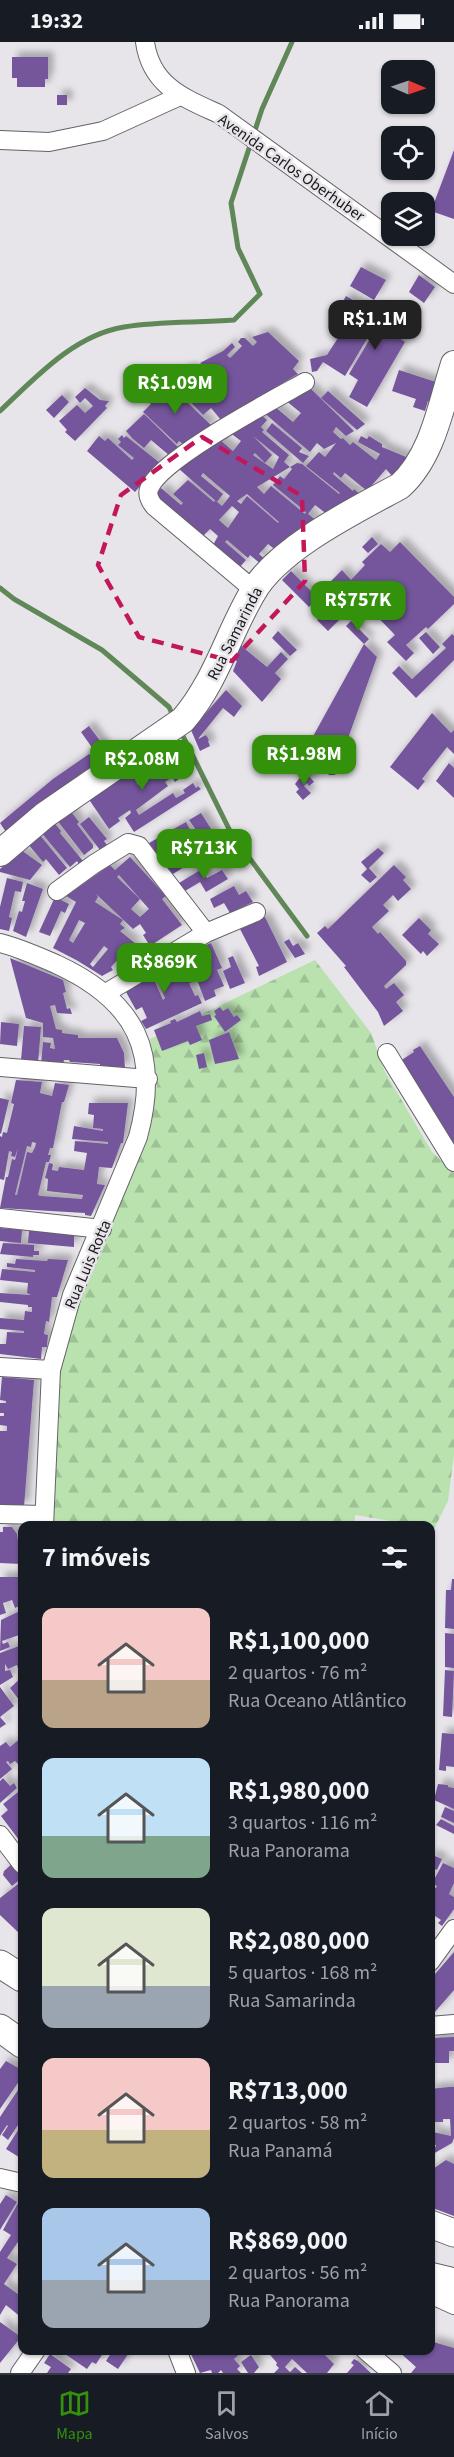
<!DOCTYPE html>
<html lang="pt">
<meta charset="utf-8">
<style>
body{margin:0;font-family:"Source Sans 3",sans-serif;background:#242831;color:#f1f3f6;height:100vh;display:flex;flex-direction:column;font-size:22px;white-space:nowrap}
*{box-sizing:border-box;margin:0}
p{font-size:20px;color:#9ea1a6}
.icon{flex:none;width:33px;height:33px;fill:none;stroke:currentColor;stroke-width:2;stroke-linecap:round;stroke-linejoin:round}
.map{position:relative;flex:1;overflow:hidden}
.sheet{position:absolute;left:18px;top:1479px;width:417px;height:834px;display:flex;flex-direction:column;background:#171b24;border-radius:12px;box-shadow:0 2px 4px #0004}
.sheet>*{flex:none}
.needle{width:39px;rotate:92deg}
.tools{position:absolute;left:381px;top:18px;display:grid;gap:12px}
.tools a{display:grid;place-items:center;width:54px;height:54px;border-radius:12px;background:#171b24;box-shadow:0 2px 4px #0004;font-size:30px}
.price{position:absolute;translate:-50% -51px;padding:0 14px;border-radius:12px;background:#33910b;color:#fff;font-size:20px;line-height:39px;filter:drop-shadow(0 2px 3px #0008)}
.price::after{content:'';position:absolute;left:50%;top:36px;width:18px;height:14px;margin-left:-9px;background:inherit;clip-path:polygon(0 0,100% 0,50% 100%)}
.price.current{background:#222;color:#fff}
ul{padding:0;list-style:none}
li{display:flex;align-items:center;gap:18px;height:150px;padding:0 24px}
li span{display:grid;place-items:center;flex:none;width:168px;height:120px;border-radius:12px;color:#555}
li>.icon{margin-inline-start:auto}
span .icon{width:72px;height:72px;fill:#fffc;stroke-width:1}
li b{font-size:26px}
h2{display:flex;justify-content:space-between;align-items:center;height:72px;padding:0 24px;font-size:26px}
.status{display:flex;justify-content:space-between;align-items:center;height:42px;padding:0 30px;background:#171b24;direction:ltr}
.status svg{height:16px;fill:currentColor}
.dock{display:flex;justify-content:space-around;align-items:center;height:84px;border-top:2px solid #363941;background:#171b24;font-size:16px;color:#9ea1a6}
.dock a{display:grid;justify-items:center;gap:3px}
.dock .current{color:#33910b}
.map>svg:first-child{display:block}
.forest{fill:url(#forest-firs)}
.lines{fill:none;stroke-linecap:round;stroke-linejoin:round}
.stream{stroke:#608757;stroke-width:5}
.building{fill:#75569d;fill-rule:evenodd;filter:url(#shadow)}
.street-casing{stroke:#646266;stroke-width:20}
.secondary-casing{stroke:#646266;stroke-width:28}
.primary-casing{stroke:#646266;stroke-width:29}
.street{stroke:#fff;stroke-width:18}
.secondary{stroke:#fff;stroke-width:26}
.primary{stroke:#fff;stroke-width:27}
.marked{fill:none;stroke:#c2185b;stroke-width:4.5;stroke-dasharray:12 8;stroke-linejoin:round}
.labels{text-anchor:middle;stroke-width:5;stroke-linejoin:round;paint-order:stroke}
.street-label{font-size:16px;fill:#19181a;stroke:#e7e5ea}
</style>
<div class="status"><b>19:32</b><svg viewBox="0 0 49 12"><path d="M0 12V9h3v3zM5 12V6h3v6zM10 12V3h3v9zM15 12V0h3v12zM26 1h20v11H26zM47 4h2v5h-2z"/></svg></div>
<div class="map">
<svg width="454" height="2331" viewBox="0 0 454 2331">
<defs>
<pattern id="forest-firs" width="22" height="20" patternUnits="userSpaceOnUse" patternTransform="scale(1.5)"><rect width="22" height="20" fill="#b9e2ae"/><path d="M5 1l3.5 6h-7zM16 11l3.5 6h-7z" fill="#9ec195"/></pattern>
<filter id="shadow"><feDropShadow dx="5.5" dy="-5.5" stdDeviation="3" flood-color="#0004"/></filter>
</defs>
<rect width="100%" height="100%" fill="#e7e5ea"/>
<path class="forest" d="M315 918 371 991 385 1030 432 1110 454 1131V1413L448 1459 434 1487 431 1486 430 1484 415 1483 355 1473V1484H54L53 1476 61 1327 74 1269 100 1201 148 1096 157 1042 150 997Z"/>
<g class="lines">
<path class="stream" d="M0 369C35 336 74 293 124 285 159 279 199 281 234 278L260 252 238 206 231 161 262 67 292 0
M0 546 14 557 102 608 169 665 174 676
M181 690 231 791 307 894"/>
</g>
<path class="building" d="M12 15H48V37H45V45H17V36H12Z
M57 53H67V63H57Z
M454 108V177L431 169Z
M361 225 386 238 374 258 350 244Z
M419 233 435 245 424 261 409 250Z
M346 254 369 267 367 272 384 281 388 274 393 277 398 270 410 277 399 296 405 300 367 365 349 355 358 338 349 332 374 290 361 282 363 278 340 265Z
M347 282 368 295 345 334 323 320 317 329 312 330 310 317 327 313Z
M268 290 299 319 293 327 298 332 221 378 211 366 203 373 177 346 181 342 175 335 190 326 197 333 205 325 200 321 223 309 232 301 235 305 227 313 230 316 242 304 238 300 241 296H245L253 304 257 300 252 295Z
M399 328 439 341 432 361 428 359 425 369 413 365 416 357 392 349Z
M157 342 164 348 169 343 212 384 184 403 179 399 177 402 143 370 151 362 144 355Z
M309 345 354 389 346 394 336 385 333 390 341 397 343 396 350 403 353 400 376 418 380 412 358 400 361 394 367 397 369 394 382 402V405L411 417 392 434 386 427 367 449 345 431 341 436 334 430 333 432 353 449 354 447 362 454 328 473 315 463 308 472 317 479 277 509 268 502 259 512 266 518 262 523 250 513 248 516 227 498 225 500 246 518 239 526 212 505 218 494 210 487 201 496 153 455 161 446 181 463 183 461 173 452 188 438 214 460 215 458 222 464 230 454 203 431 201 434 223 452 217 460 179 427 218 396 233 409 241 399 229 390 260 372 267 378 261 385 264 388 262 390 289 413 284 420 290 425 257 445 264 452 271 444 305 472 306 470 273 443 280 434 284 437 292 427 290 425 297 421 302 422 339 452 340 451 306 424 319 410 325 415 336 401 324 407 317 401 310 410 263 370 274 364 293 380 301 371 285 358ZM253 394 279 415 273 427 253 413 255 411 265 421 272 413ZM247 452 279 480 278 481 247 454 241 462 237 459ZM232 464 239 470 228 486 219 478Z
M85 346 100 358 109 359 105 364 107 366 75 399 65 390 67 388 59 379 77 363 85 371 93 364 85 356 80 361 75 355Z
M328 349 365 382 357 388 321 356Z
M62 353 69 360 54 376 46 368Z
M144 372 180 407 170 414 151 398 144 406 133 397 126 389Z
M272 381 302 406 299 410 309 414 303 421 266 389Z
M122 393 124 396 126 394 160 421 135 450 87 409 99 394 105 399 108 396 132 418 134 416 118 403 121 400 118 397Z
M372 495 378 502 368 511 362 505Z
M400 500 454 555V562L428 587 426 585 406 603 414 611 406 619 387 600 395 593 361 558 354 565 330 540 342 528 351 538 365 523 362 520 381 502 390 510Z
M291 529 318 556 309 565 282 538Z
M328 566 340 577 328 589 317 578Z
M351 579 369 597 364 602 346 584Z
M278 589 297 608 290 614 272 596Z
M426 590 440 605 433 612 419 596Z
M452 592 454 594V618L416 656 392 631 399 624 412 637 446 606 442 602Z
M364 602 377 615 335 733H329L306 707Z
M240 603 267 625 281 610 288 617 275 631 281 637 262 660 233 629 237 619 234 618Z
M226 648 242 664 234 675 223 666 198 697 206 693 209 698 208 699 210 704 200 709 191 688Z
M432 671 451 691 454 688V712L447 705 422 737 425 739 418 748 390 725Z
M89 684 107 708 98 714 81 690Z
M164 706 173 719 180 713 189 729 175 740 172 735 165 740 168 744 136 768 139 773 173 751 176 756 185 751 183 748 193 741 196 746 198 744 201 747 134 790 125 776 131 771 130 768 118 776 120 779 109 787 88 756 130 728 138 743 141 740 131 727Z
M89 712 101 726 10 796 0 781 53 737Z
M449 721 454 726V756L436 739Z
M305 729 314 740 309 744 307 741 304 744 311 751 303 758 296 750 299 747 295 742Z
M66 763 79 780 77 782 93 803V806L84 813 53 773Z
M201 771 217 796 210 800 214 806 173 832 161 817 168 812 171 817 175 814 173 810 200 794 189 778Z
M89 775 107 797 104 799 107 803 100 808 80 782Z
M52 778 61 789 60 791 83 819 79 822 77 819 70 825 40 789Z
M186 780 193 793 158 813 149 801Z
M39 792 67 826 59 833 46 817 43 820 28 802Z
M378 806 384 811 369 826 377 835 370 841 361 833 367 827 361 820Z
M21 808 42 823 30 838 0 830V827Z
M130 815 166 854 162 857 182 883 150 904 143 893 146 891 140 882 133 887 96 852 98 855 95 860 123 878 120 882 125 886 120 889 136 902 133 906 130 904 128 906 136 914 128 919 121 914 111 925 113 928 102 934 78 919 53 906 76 860 66 854 110 823 115 828ZM119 833 149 867 140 875 131 867 140 857 117 835ZM79 878 85 881 73 901 69 898ZM104 904 108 907 93 925 90 922Z
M394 823 406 835 403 838 411 847 398 859 393 853 383 863 389 869 372 885 378 892 380 890 406 919V923L384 944 386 947 394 941 404 953 396 960 403 969 384 984 378 970 344 925 346 924 317 891 325 884 328 887Z
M202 827 207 836 222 828 228 837 206 850 200 840 185 849 179 841Z
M7 836 23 840 21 850 15 849 9 875 12 876 9 889 0 887V865Z
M27 841 43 847 26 895 13 889 19 869 22 870 25 859H22Z
M234 844 239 853 246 849 253 860 230 871 224 861 214 866 210 857Z
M55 855 69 862 65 871 61 869 50 894 39 890Z
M265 875 287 920 259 934 256 925 259 924 240 887Z
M419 876 431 888 428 892 439 902 427 914 423 909 421 912 402 893Z
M289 897 293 904 298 901 305 912 295 916 284 900Z
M211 901 222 926 217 928 224 944 214 948 216 954 205 959 188 914 195 912 199 921 202 919 196 907Z
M182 914 189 929 185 931 188 937 191 936 193 940 189 941 195 954 198 953 202 961 146 987 141 979 147 976 142 965 136 968 126 950 128 945 150 929 163 958 165 956 156 935 162 932 160 930 169 925 173 933 174 932 169 920Z
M233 914 245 941 230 947 223 929 231 925 228 916Z
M10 916 63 938 66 950 63 951 67 967 70 966 72 972 57 971 55 963 50 964 56 987 62 988V991L78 993V996H117L124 1011 125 1027 100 1025V1022L70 1020 69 1018H64L63 1023 41 1022 43 1000 51 1001 50 1006 55 1007 53 996 43 995V981L26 976Z
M220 965 223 969 228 966 234 975 237 973 241 978 225 990 214 974 216 973 214 969Z
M200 969 202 974 210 972 212 978 196 984 202 998 190 1003 188 999 162 1009 154 988 171 981 170 979 175 977 177 980Z
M1 980 19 982 17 1004 0 1002Z
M24 984 41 985 38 1021 21 1018Z
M229 990 239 1017 215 1022 209 998Z
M420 1004 454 1055V1107L400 1019 414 1010 413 1008Z
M204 1011 207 1025 199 1027 196 1013Z
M16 1038 42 1040 40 1051 52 1054 55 1041 69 1043 64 1060H62L53 1106H50L48 1113H51L49 1120H46L38 1153 41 1154 82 1157 83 1153 47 1149 48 1137 45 1136 49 1121 53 1122 52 1128 58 1129 59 1125 84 1128 87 1111 74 1109 75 1099 108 1102V1100L72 1097 74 1084 103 1089V1087L93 1086 94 1073 88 1072 89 1061H128L123 1101H121L112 1126 99 1125 97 1142 105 1143 91 1174 85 1173V1171L0 1166 6 1135H8L12 1117 15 1118 18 1106 15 1115 11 1114 12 1110 9 1109 4 1138 0 1137V1094L2 1095 3 1090 7 1091 14 1062 11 1061ZM32 1100 36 1101 35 1105 32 1111 27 1110 17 1153H15L27 1104 31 1105Z
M0 1056 9 1058 1 1092 0 1091Z
M0 1186 22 1188 21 1201 0 1199Z
M29 1188 74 1191V1205L28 1201Z
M3 1201 34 1203V1209H39V1213H33V1215L0 1212Z
M16 1217 47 1219 48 1217 68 1218 57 1255H52L49 1280 46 1279 44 1292 48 1293 47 1305H42L41 1317 0 1312V1302H6L7 1290 24 1291V1289L0 1287V1276L24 1278 25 1269 32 1270V1265H28V1263L0 1260V1251L31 1253 27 1251 28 1241 0 1238 2 1227 35 1230V1228L7 1225V1221L15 1222Z
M2 1335 34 1338 24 1465 0 1463V1389H7V1384L0 1383V1374H4V1371H0V1361H6V1359L0 1358Z
M3 1485H12L17 1492 21 1522 0 1521V1490H3Z
M0 1535H21L22 1547V1563L15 1566 12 1558 3 1561 6 1571 0 1573Z
M452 1537H454V1587L445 1586 446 1548H451Z
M22 1568V1592L2 1599 3 1602 8 1600 10 1605 0 1609 1 1578Z
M445 1591 454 1592V1626L445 1625Z
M22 1603V1625L18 1627 17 1623 8 1627 5 1622V1629L10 1628 13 1635 0 1643V1611Z
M445 1628 454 1629 452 1675 443 1674Z
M22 1635V1662L10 1646Z
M0 1645 14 1664 0 1675 6 1682 0 1686Z
M442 1691 454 1692V1725L446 1724V1729L439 1728Z
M22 1695V1718L18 1722 15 1719 10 1722 8 1719 6 1720 12 1727 0 1737V1704L6 1700 10 1705Z
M3 1736 10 1744 14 1741 17 1746 0 1761V1739Z
M438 1742 448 1743V1745L454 1746V1767L434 1758Z
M22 1747V1802L1 1774 8 1768 3 1762Z
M445 1765 454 1769V1781L441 1775Z
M441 1777 454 1784V1792L436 1783Z
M430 1812 442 1817 437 1828 430 1825Z
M13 1821 22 1836 12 1844 3 1833 4 1829Z
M443 1821 454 1826V1841L449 1852 454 1855V1867L442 1884 438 1881 441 1878 435 1874 433 1876 430 1874V1844L436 1846 437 1844 430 1841V1834L435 1836Z
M22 1839V1887L19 1891 0 1873V1856Z
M454 1910V1948L434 1971 430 1969V1938Z
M454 1995V2009H449V2021H431L430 1996Z
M6 2019 22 2028V2035L0 2067V2027Z
M22 2042V2077L8 2098 2 2093 8 2084 7 2083 0 2094V2075Z
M449 2045H454V2096L452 2101 433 2112 436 2103 430 2102V2047ZM443 2077H450L451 2094 433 2090V2080H443Z
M22 2082V2117L6 2107Z
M446 2118 454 2122V2174L430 2165V2129Z
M6 2153 17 2160 0 2188V2162Z
M18 2161 22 2163V2194L7 2216 17 2222 4 2242 22 2255V2276L6 2263 0 2273V2210L11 2193 3 2188Z
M0 2280 21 2295 0 2321Z
M430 2299 454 2306V2331H411L416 2325 397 2308H430Z
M63 2308H105L96 2322 92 2320 87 2327 62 2310Z
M113 2308H131L118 2327 106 2319Z
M189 2308H244L234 2317 240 2324 237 2327 241 2331H223L221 2328 218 2331H212L211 2328 200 2331Z
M266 2308H320L334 2322 327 2331H307L292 2317 285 2325 290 2330 295 2325 302 2331H274L279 2326 276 2323 277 2321Z
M50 2312 71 2327 68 2331H47L51 2325 44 2321Z
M251 2313 259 2325 254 2331H248L241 2320Z
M354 2317 358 2319 371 2331H347L354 2323 351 2321Z"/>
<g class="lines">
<defs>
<path id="street" d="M145 0C151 44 184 56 219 72L454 242
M0 98 49 100 103 89 180 54
M254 548 154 464C150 459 147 453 149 447 160 417 273 358 305 340
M57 849 94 822 128 801 139 804 206 891
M0 901C20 906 37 914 56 922 136 959 161 1010 138 1095L72 1253 51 1328 44 1484
M106 951 206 891 256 870
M387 1011 454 1120
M0 1025 148 1037
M0 1176 102 1187
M0 1325 51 1328
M0 1472 44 1473
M0 1793 22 1822
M430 1920 454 1887
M430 1984 454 1982
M0 2136 22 2141
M430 2252 454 2263
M177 2308 186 2331
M365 2308 392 2331
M20 2331 36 2308"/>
<path id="secondary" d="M0 811 45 773 183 678C216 640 228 592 253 550 278 506 356 468 400 444 433 414 441 363 454 322"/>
<path id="primary" d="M0 1922 22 1936
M0 1986 22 2002
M430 2182 454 2191
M430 2234 454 2240"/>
</defs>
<use href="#street" class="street-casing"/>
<use href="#secondary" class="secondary-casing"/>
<use href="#primary" class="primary-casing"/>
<use href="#street" class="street"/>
<use href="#secondary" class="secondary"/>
<use href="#primary" class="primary"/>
</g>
<path class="marked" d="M202 395 302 454 305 539 232 619 139 595 98 523 121 453Z"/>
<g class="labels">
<g class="street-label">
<text transform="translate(292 125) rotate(35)" y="6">Avenida Carlos Oberhuber</text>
<text transform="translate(234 591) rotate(-63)" y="6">Rua Samarinda</text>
<text transform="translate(87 1222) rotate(-67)" y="6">Rua Luis Rotta</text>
</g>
</g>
</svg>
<div class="tools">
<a><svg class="needle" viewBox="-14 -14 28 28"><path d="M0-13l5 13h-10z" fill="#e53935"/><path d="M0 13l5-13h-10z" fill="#9ea1a6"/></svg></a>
<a><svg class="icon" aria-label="locate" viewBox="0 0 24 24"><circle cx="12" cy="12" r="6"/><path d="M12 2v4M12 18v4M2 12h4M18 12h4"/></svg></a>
<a><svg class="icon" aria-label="layers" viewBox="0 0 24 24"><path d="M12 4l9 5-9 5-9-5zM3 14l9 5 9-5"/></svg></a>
</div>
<b class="price current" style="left:375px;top:309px">R$1.1M</b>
<b class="price" style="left:175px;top:373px">R$1.09M</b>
<b class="price" style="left:358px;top:590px">R$757K</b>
<b class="price" style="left:304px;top:744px">R$1.98M</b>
<b class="price" style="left:142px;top:749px">R$2.08M</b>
<b class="price" style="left:204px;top:838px">R$713K</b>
<b class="price" style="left:164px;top:952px">R$869K</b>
<section class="sheet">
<h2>7 imóveis<svg class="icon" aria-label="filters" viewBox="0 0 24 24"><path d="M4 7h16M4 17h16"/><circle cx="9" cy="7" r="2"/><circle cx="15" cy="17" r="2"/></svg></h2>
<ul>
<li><span style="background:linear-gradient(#f6c9c9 60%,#b9a48a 0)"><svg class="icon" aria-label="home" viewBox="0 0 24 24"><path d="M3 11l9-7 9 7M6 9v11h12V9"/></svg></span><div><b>R$1,100,000</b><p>2 quartos · 76 m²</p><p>Rua Oceano Atlântico</p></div></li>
<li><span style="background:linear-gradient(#bfe0f5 65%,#7fa58c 0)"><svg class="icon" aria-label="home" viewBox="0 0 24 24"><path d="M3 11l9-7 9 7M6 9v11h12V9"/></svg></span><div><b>R$1,980,000</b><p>3 quartos · 116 m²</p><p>Rua Panorama</p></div></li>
<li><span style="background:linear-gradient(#dfe7d0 65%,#9aa5b1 0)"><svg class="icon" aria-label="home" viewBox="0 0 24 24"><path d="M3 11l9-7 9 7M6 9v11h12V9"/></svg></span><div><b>R$2,080,000</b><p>5 quartos · 168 m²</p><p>Rua Samarinda</p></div></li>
<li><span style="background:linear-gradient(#f6c9c9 60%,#c2b280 0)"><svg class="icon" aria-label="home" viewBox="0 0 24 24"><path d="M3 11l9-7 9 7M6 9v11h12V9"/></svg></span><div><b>R$713,000</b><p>2 quartos · 58 m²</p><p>Rua Panamá</p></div></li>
<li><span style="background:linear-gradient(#a9c7e8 60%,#9aa5b1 0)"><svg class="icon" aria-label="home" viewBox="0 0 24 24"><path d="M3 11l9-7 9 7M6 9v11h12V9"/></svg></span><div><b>R$869,000</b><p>2 quartos · 56 m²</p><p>Rua Panorama</p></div></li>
</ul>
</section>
</div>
<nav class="dock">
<a class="current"><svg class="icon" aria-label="map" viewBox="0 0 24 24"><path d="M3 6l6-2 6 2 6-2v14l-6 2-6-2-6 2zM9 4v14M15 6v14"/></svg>Mapa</a>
<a><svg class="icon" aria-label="saved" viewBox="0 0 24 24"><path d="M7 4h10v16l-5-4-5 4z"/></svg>Salvos</a>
<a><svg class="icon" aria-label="home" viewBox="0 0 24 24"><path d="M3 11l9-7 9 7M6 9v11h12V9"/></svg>Início</a>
</nav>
